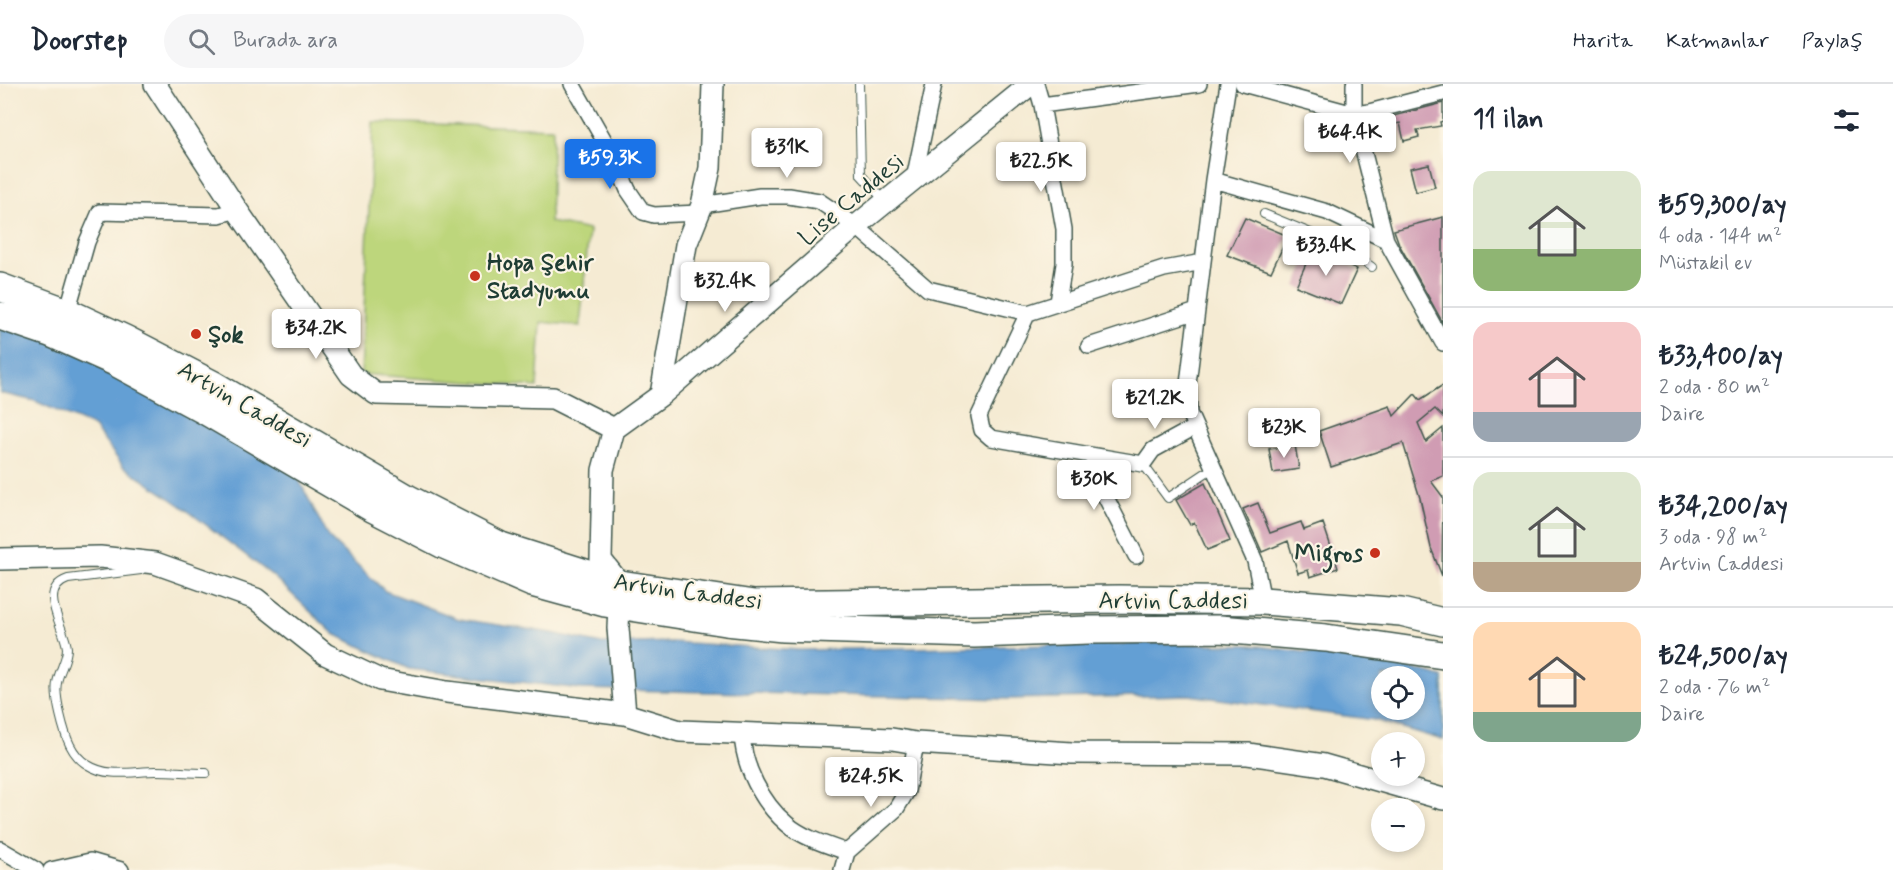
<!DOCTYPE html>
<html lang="tr">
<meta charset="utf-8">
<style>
body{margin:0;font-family:Mynerve,sans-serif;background:#f6f6f7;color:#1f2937;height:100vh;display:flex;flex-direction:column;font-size:22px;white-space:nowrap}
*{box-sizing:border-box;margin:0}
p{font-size:20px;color:#747a83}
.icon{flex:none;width:33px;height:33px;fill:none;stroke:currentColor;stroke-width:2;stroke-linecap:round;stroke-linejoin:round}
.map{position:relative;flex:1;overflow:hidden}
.sheet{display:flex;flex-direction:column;background:#fff;width:450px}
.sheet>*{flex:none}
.fabs{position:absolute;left:1371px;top:582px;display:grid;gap:12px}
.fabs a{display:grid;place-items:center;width:54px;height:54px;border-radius:50%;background:#fff;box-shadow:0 3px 9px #0003;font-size:30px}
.price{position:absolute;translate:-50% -51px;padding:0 14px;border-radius:6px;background:#fff;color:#222;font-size:20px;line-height:39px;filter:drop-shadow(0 2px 3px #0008)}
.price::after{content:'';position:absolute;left:50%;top:36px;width:18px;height:14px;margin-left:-9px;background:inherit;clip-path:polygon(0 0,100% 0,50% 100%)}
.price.on{background:#1a73e8;color:#fff}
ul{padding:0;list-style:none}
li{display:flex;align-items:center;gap:18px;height:150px;padding:0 30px}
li+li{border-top:2px solid #e0e1e3}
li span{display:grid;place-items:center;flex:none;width:168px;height:120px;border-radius:18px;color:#555}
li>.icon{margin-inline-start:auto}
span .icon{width:72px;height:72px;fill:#fffc;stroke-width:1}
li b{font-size:26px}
h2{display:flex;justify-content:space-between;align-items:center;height:72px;padding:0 30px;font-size:26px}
header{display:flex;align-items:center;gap:36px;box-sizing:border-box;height:84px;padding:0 30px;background:#fff;border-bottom:2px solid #e0e1e3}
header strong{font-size:28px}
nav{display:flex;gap:33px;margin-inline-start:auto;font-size:21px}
.search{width:420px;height:54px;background:#f6f6f7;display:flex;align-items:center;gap:15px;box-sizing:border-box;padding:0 21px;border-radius:33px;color:#747a83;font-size:22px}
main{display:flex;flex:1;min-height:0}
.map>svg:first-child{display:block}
.green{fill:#bdd67b;stroke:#6e8a58;stroke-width:1.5}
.water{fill:#649fd4;stroke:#426e84;stroke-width:1.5;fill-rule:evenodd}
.building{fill:#d09cb3}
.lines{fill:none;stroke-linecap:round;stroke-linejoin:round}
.lane-casing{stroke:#3f574c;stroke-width:10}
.street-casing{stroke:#3f574c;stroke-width:18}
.secondary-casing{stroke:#3f574c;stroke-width:24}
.highway-casing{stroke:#3f574c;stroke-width:30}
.lane{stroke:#fff;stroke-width:8}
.street{stroke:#fff;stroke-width:15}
.secondary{stroke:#fff;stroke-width:21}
.highway{stroke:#fff;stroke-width:27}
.poi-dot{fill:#c8321e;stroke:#fcf5e5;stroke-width:2}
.labels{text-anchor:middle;stroke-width:4.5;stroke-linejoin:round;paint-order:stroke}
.street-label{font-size:24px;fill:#1f3d34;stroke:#fcf5e5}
.poi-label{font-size:24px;font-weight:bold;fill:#1f3d34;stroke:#fcf5e5;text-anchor:start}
</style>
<header>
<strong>Doorstep</strong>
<div class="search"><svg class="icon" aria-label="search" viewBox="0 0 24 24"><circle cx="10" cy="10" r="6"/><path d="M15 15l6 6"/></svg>Burada ara</div>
<nav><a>Harita</a><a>Katmanlar</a><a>Paylaş</a></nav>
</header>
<main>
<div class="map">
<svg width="1443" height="786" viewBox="0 0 1443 786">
<rect width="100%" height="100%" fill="#fcf5e5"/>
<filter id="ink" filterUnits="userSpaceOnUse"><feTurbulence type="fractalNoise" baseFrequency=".0167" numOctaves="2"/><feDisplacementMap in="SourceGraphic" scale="12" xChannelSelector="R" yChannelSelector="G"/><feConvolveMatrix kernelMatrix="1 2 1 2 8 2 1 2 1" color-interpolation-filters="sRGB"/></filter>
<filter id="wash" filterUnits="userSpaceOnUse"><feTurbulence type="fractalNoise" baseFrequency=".008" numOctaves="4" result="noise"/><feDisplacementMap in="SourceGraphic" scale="24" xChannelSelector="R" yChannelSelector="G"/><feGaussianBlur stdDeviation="1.35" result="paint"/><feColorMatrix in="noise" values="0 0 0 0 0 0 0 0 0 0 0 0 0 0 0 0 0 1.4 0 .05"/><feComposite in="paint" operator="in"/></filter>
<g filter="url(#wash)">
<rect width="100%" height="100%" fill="#f5ebd3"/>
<path class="green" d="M373 38 553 44 550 138 589 146 580 242 541 238 537 303 361 290Z"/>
<path class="water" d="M0 235 46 249 296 390 328 453 385 507 459 535 552 549 602 560 672 558 800 566 1162 559 1250 561 1391 579 1443 593V656L1375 636 1189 611 1007 615 581 605 409 585 334 550 273 492 180 421 123 382 94 343 35 317 0 309ZM1382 592H1414V626H1382Z"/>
<g id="blocks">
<path class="building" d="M1443 19V37L1440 38 1441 42 1417 46 1419 53 1404 57 1400 39 1384 42 1382 35Z
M1429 80 1435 103 1416 108 1410 84Z
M1443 133V239L1399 160 1394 146Z
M1245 134 1288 152 1271 188 1227 171Z
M1313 164 1357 185 1341 220 1296 202Z
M1443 301V333L1435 325 1418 339 1426 358 1443 344V392L1431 397 1443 413 1442 492 1431 464 1420 414 1403 359 1331 383 1319 347 1390 322 1394 332 1415 310 1420 316Z
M1295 361 1299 385 1273 389 1269 365Z
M1205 399 1230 457 1207 466 1194 438 1190 441 1176 416Z
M1258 419 1270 449 1301 438 1304 446 1323 439 1338 484 1310 493 1308 486 1298 489 1288 457 1262 468 1243 425Z"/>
</g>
</g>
<g filter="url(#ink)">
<use href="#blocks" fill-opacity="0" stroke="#3f574c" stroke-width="1.5"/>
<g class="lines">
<defs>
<path id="lane" d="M859 0 861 91 884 116
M1264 130 1342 162 1372 183
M1342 162 1354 140
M1143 380 1168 414 1213 384
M141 486 68 495C36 506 65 543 67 564 67 577 59 586 57 599 54 612 64 649 70 661 74 669 81 677 88 681 108 694 134 687 156 687 173 687 190 689 206 689"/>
<path id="street" d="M572 0 613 72 628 106 643 128 654 131 699 129
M1036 0 1042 21 1064 145V180L1058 218
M1228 0 1213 96 1327 128 1386 156 1443 259
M1243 0 1354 30 1369 28 1443 9
M1354 0V30L1386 156
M1042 21 1199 0
M914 95 934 0
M1213 96 1188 300 1189 329 1255 477 1263 517
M702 121 760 112H789L819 117 856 142 928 205 1028 229 1164 185 1203 178
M67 228 87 158 100 128 219 131 237 126
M1028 229 979 332 982 346 991 354 1143 380 1153 366 1195 343
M1089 262 1197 227
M1103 373 1100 398 1102 406 1136 472
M742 649C743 682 762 719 787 740 803 754 827 761 847 768
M0 765 36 786
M51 786 90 777 121 786
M842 786 847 768 896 725 907 707 916 659"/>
<path id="secondary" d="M155 0 237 126 351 291 376 310 553 314 614 345
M1031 0 856 142 661 311 614 345 603 386 601 476 620 500 618 544 625 630 680 647 892 655 916 659 1072 669 1248 670 1324 681 1443 715
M661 311 686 161 702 121 710 84 713 0
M0 475 100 473 155 479 256 515 325 570 380 596 447 608 625 630"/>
<path id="highway" d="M0 203 67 228 125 255 212 300 407 414 501 462 620 500 754 520 1119 515 1263 517 1401 528 1443 538
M0 232 50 249 115 278 204 326 374 425 442 460 532 499 605 519 726 538 783 544 974 550 1089 546 1220 545 1326 554 1443 571"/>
</defs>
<use href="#lane" class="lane-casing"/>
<use href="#street" class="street-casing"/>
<use href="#secondary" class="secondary-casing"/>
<use href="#highway" class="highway-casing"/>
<use href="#lane" class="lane"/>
<use href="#street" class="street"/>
<use href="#secondary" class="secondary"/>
<use href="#highway" class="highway"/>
</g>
</g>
<g class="poi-dot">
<circle cx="475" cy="192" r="6"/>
<circle cx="196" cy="250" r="6"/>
<circle cx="1375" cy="469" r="6"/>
</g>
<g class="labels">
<g class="street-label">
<text transform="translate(851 115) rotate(-40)" y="8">Lise Caddesi</text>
<text transform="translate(245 320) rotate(30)" y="8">Artvin Caddesi</text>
<text transform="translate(688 507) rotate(8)" y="8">Artvin Caddesi</text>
<text x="1173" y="524">Artvin Caddesi</text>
</g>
<g class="poi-label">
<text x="487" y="186">Hopa Şehir<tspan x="487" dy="28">Stadyumu</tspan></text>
<text x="208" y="258">Şok</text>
<text x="1363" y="477" text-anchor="end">Migros</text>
</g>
</g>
</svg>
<div class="fabs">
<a><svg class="icon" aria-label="locate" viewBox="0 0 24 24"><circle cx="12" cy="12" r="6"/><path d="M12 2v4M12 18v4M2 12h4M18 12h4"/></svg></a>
<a>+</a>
<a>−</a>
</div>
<b class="price" style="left:1350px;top:80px">₺64.4K</b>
<b class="price" style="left:787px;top:95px">₺31K</b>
<b class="price on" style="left:610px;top:106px">₺59.3K</b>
<b class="price" style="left:1041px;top:109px">₺22.5K</b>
<b class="price" style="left:1326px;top:193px">₺33.4K</b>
<b class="price" style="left:725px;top:229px">₺32.4K</b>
<b class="price" style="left:316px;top:276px">₺34.2K</b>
<b class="price" style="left:1155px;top:346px">₺21.2K</b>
<b class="price" style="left:1284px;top:375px">₺23K</b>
<b class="price" style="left:1094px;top:427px">₺30K</b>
<b class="price" style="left:871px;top:724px">₺24.5K</b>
</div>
<section class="sheet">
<h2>11 ilan<svg class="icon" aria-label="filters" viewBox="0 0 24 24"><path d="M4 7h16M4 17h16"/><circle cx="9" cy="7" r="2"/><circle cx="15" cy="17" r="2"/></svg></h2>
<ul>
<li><span style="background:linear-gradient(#dfe7d0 65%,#8fb573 0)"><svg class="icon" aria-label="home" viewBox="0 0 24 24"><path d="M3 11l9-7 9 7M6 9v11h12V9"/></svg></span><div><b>₺59,300/ay</b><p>4 oda · 144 m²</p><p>Müstakil ev</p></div></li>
<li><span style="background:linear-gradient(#f6c9c9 75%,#9aa5b1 0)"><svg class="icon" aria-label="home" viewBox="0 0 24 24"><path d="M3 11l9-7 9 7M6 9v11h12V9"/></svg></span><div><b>₺33,400/ay</b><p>2 oda · 80 m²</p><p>Daire</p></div></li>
<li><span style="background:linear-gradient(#dfe7d0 75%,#b9a48a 0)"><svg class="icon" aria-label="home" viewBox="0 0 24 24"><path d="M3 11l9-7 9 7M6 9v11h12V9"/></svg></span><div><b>₺34,200/ay</b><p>3 oda · 98 m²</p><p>Artvin Caddesi</p></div></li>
<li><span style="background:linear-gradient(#ffd9b3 75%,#7fa58c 0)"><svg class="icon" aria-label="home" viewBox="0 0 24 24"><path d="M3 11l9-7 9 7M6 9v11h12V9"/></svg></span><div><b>₺24,500/ay</b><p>2 oda · 76 m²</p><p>Daire</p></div></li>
</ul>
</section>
</main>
